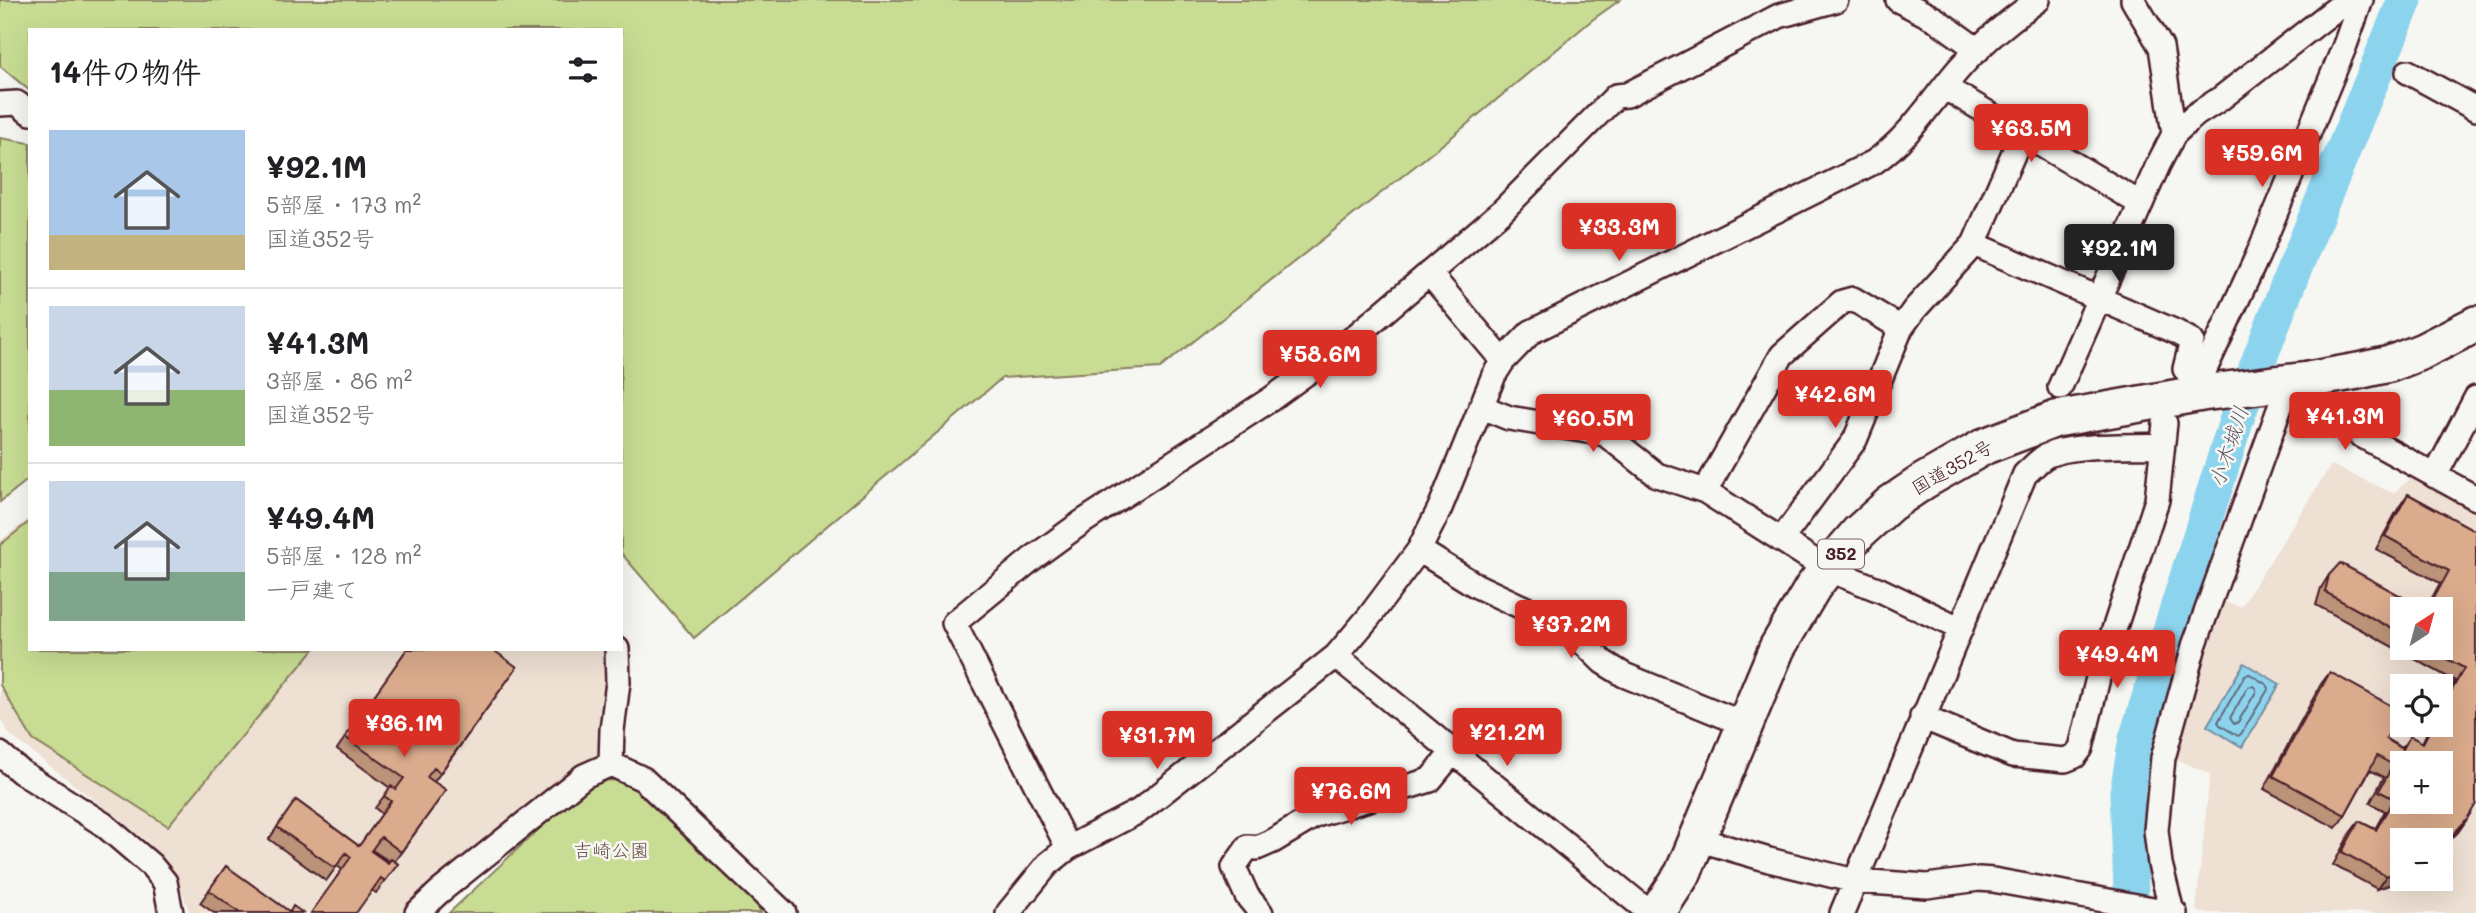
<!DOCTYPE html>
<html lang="ja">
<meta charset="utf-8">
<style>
body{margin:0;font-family:Mali,"Klee One",sans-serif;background:#f6f6f6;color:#202124;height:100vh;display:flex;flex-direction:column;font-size:26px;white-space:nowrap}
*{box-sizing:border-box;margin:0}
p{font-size:23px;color:#757577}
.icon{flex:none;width:38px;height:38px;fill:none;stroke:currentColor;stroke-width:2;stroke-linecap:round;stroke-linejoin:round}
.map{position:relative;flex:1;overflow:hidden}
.sheet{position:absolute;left:28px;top:28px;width:595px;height:623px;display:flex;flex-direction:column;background:#fff;border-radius:0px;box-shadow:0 7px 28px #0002}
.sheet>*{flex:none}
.needle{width:46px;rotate:36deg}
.fabs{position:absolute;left:2390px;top:597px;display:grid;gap:14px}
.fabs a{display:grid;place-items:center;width:63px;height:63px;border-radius:0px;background:#fff;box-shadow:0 7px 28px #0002;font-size:35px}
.price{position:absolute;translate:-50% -60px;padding:0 16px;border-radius:7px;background:#d93025;color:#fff;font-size:23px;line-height:46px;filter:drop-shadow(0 2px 4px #0008)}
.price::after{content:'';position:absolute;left:50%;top:42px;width:21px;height:16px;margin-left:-10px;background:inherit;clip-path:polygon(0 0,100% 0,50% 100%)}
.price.current{background:#222;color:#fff}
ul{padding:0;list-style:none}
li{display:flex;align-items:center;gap:21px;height:175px;padding:0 21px}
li+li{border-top:2px solid #e0e0e0}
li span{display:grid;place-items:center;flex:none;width:196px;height:140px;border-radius:0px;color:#555}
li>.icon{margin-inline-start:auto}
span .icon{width:84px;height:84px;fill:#fffc;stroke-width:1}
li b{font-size:30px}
h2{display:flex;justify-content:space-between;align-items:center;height:84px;padding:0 21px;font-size:30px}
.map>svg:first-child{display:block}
.built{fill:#eee0d3;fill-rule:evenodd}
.green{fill:#c8dd93;stroke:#897e5f;stroke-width:2}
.water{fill:#8cd4ed;stroke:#728c9f;stroke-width:2}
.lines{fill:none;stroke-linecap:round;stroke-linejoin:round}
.shore{stroke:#646779;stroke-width:2}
.river{stroke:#8cd4ed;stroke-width:35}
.minor-casing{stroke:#4a1f2b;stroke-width:28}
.highway-casing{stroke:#4a1f2b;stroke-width:40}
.minor{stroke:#f6f6f2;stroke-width:23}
.highway{stroke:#f6f6f2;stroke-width:35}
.wall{fill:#bb9378;stroke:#4a1f2b;stroke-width:2;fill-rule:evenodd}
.shaded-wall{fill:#997862;stroke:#4a1f2b;stroke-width:2}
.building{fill:#daab8c;stroke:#4a1f2b;stroke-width:2;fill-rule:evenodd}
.labels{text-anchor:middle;stroke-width:5;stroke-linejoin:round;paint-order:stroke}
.shield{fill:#f6f6f2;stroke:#7e6067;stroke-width:2}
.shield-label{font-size:18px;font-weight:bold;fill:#4a1f2b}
.street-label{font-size:19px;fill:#4a1f2b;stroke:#f6f6f2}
.park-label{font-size:19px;fill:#6a4e45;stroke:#f6f6f2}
.water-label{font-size:21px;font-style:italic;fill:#5e5565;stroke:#f6f6f2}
</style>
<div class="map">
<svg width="2476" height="913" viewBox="0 0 2476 913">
<rect width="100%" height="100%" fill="#f6f6f2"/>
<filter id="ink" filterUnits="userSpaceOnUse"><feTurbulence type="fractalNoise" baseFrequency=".0143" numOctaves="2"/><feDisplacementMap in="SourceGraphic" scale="14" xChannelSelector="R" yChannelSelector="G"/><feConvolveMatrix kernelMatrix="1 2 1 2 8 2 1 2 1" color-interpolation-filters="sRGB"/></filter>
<g filter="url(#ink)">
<path class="built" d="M2331 465 2393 493 2413 477 2476 511V913H2201L2196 909 2210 774 2173 758 2219 600 2241 607ZM2403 609H2441V648H2403ZM2403 686H2441V724H2403ZM2403 763H2441V802H2403ZM2403 840H2441V878H2403Z
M30 518V649H509L512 652 517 649H610L603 750 403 913H190L179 884 162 856 142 837 10 735 0 718V541Z"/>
<path class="green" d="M0 0H1620L1592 20 1453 136 1160 368 1002 378 694 638 621 553V30H30V91L0 66Z
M0 138 30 143V478L0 502Z
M30 521V649H314L168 826 33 740 0 685V545Z
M621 780 638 788 748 890 761 913H449L587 784 596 781Z"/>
<path class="water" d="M2244 663 2280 684 2242 747 2207 726Z"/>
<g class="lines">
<path class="shore" d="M2250 674 2267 685 2269 688 2241 734 2238 736 2220 725 2218 722 2245 675Z
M2252 686 2256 688V692L2238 722 2234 724 2230 718 2248 687Z"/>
<path class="river" d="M2132 913 2127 793 2136 739 2239 412 2289 282 2405 0"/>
<defs>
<path id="minor" d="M1898 0 1935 19 1978 50
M2133 0 2161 47 2174 134
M2408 72 2476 109
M1944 87 2141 204
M0 104 17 103 30 113
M1974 244 2176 332 2192 341 2185 369
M1429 273 1503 361
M2308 380 2322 414 2476 498
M2060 387 2158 165 2174 134 2195 115 2220 99 2342 4 2359 3
M2193 395 2258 255 2345 45 2361 0
M1482 407 1509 418 1605 434 1657 475 1705 491
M2435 476 2476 398
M1781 540 1855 440 1901 328
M1419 550 1477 586 1569 629 1603 662 1624 675 1744 724
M1961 629 1880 590 1827 569 1705 491 1782 355 1842 302 1853 299 1901 328 1914 310 1974 244 2022 134
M1336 656 1650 913
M1922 717 2013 755 2065 760 2075 756 2081 748 2098 678 2157 500 2165 423
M0 754 21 772 103 824 151 865 165 882 171 913
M611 764 612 730 618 682 617 649
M1697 839 1769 860 1855 881 1927 886 1979 879 1993 880 2175 913
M1068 848 954 623 1033 558 1081 523 1271 399 1345 345 1501 212 1616 96 1627 95 1779 16 1836 0
M2172 912 2160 864 2156 830 2163 758 2194 646 2289 382
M417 913 438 893 584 776 611 764 643 779 784 913
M1008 913 1048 864 1068 848 1139 811 1336 656 1369 617 1419 550 1440 508 1494 375 1503 361 1531 332 1874 162C1909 138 1930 103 1957 71 1980 44 2010 20 2038 0
M1261 913 1247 896 1234 867 1248 847 1257 848 1273 841 1316 815 1430 780 1453 752
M1842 913 2025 474C2032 468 2039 460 2046 456 2073 443 2130 447 2161 445"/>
<path id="highway" d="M1657 913 1683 873 1777 648 1813 587 1827 569 1859 532 1890 504 1924 481 1985 446 2056 419 2202 393 2308 380 2358 371 2390 364 2423 351 2476 324"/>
</defs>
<use href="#minor" class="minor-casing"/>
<use href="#highway" class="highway-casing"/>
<use href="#minor" class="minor"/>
<use href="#highway" class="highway"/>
</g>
<path class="wall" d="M2408 494 2476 531 2467 819 2458 832 2404 878 2401 881 2377 889 2333 865 2350 833 2359 821 2375 829 2385 811 2370 803 2384 777 2370 770 2345 815 2336 828 2264 789 2321 684 2330 672 2386 739 2402 748 2410 736 2422 743 2431 724H2441V706L2455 681 2316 605 2321 588 2329 575 2403 609V648H2441V609H2426L2440 583 2376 549 2399 507Z
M407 649 517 667 434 782 446 790 395 861 398 864 376 893 337 866 326 881 269 839 296 800 359 846 382 814 375 808 390 788 337 749ZM372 850 389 861 388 863 372 851Z
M226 866 290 912 303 913H214L200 903Z"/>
<path class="shaded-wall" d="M2467 819 2458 832 2441 850V844Z
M2403 870 2404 878 2401 881 2377 889 2386 876Z"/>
<path class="building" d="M2408 494 2476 531V804L2467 819 2450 838 2441 844V840H2403V870L2386 876 2342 852 2359 821 2376 830 2394 799 2379 791 2393 765 2377 756 2345 815 2273 776 2330 672 2401 711 2386 739 2403 749 2410 736 2423 743 2433 724H2441V710L2464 668 2426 648H2441V609H2428L2449 571 2385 536ZM2403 763H2441V802H2403Z
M2340 563 2425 609H2403V635L2325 592 2329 575Z
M407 649H492L517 667 440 773 434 768 427 777 446 790 401 852 381 837 371 851 388 863 391 859 398 864 385 881 381 878 356 913H311L351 857 346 853 335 868 277 827 296 800 359 846 391 801 384 796 391 786 396 789 404 778 345 737Z
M226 866 290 912 293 906 303 913H240L209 890Z"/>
</g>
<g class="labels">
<rect class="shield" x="1818" y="539.5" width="46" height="29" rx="5"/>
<g class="shield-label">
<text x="1841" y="560">352</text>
</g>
<g class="street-label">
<text transform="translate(1952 467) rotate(-30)" y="7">国道352号</text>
</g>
<g class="park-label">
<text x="611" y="857">吉崎公園</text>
</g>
<g class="water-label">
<text transform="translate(2229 447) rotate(-72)" y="7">小木城川</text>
</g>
</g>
</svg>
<div class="fabs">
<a><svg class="needle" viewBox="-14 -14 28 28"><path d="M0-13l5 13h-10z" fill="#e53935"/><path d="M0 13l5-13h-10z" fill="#757577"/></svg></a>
<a><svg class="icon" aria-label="locate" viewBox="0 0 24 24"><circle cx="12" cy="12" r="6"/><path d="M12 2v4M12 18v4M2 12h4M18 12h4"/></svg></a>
<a>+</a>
<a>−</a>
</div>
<b class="price" style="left:2031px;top:164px">¥63.5M</b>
<b class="price" style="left:2262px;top:189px">¥59.6M</b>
<b class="price" style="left:1619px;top:263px">¥33.3M</b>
<b class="price current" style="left:2119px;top:284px">¥92.1M</b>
<b class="price" style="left:1320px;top:390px">¥58.6M</b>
<b class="price" style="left:1835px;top:430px">¥42.6M</b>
<b class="price" style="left:2345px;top:452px">¥41.3M</b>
<b class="price" style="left:1593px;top:454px">¥60.5M</b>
<b class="price" style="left:1571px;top:660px">¥37.2M</b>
<b class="price" style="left:2117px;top:690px">¥49.4M</b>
<b class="price" style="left:404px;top:759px">¥36.1M</b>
<b class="price" style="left:1507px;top:768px">¥21.2M</b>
<b class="price" style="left:1157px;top:771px">¥31.7M</b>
<b class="price" style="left:1351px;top:827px">¥76.6M</b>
<section class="sheet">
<h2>14件の物件<svg class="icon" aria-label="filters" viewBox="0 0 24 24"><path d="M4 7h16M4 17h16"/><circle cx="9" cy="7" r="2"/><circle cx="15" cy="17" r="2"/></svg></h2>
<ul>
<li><span style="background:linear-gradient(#a9c7e8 75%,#c2b280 0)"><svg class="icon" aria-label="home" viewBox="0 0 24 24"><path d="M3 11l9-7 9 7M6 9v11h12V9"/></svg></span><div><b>¥92.1M</b><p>5部屋 · 173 m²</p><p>国道352号</p></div></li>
<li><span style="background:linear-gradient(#c9d6e8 60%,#8fb573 0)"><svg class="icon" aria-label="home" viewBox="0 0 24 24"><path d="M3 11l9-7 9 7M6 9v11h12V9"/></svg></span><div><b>¥41.3M</b><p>3部屋 · 86 m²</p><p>国道352号</p></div></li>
<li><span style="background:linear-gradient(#c9d6e8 65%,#7fa58c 0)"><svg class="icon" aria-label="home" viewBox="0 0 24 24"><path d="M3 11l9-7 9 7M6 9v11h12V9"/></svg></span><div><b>¥49.4M</b><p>5部屋 · 128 m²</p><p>一戸建て</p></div></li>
</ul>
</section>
</div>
